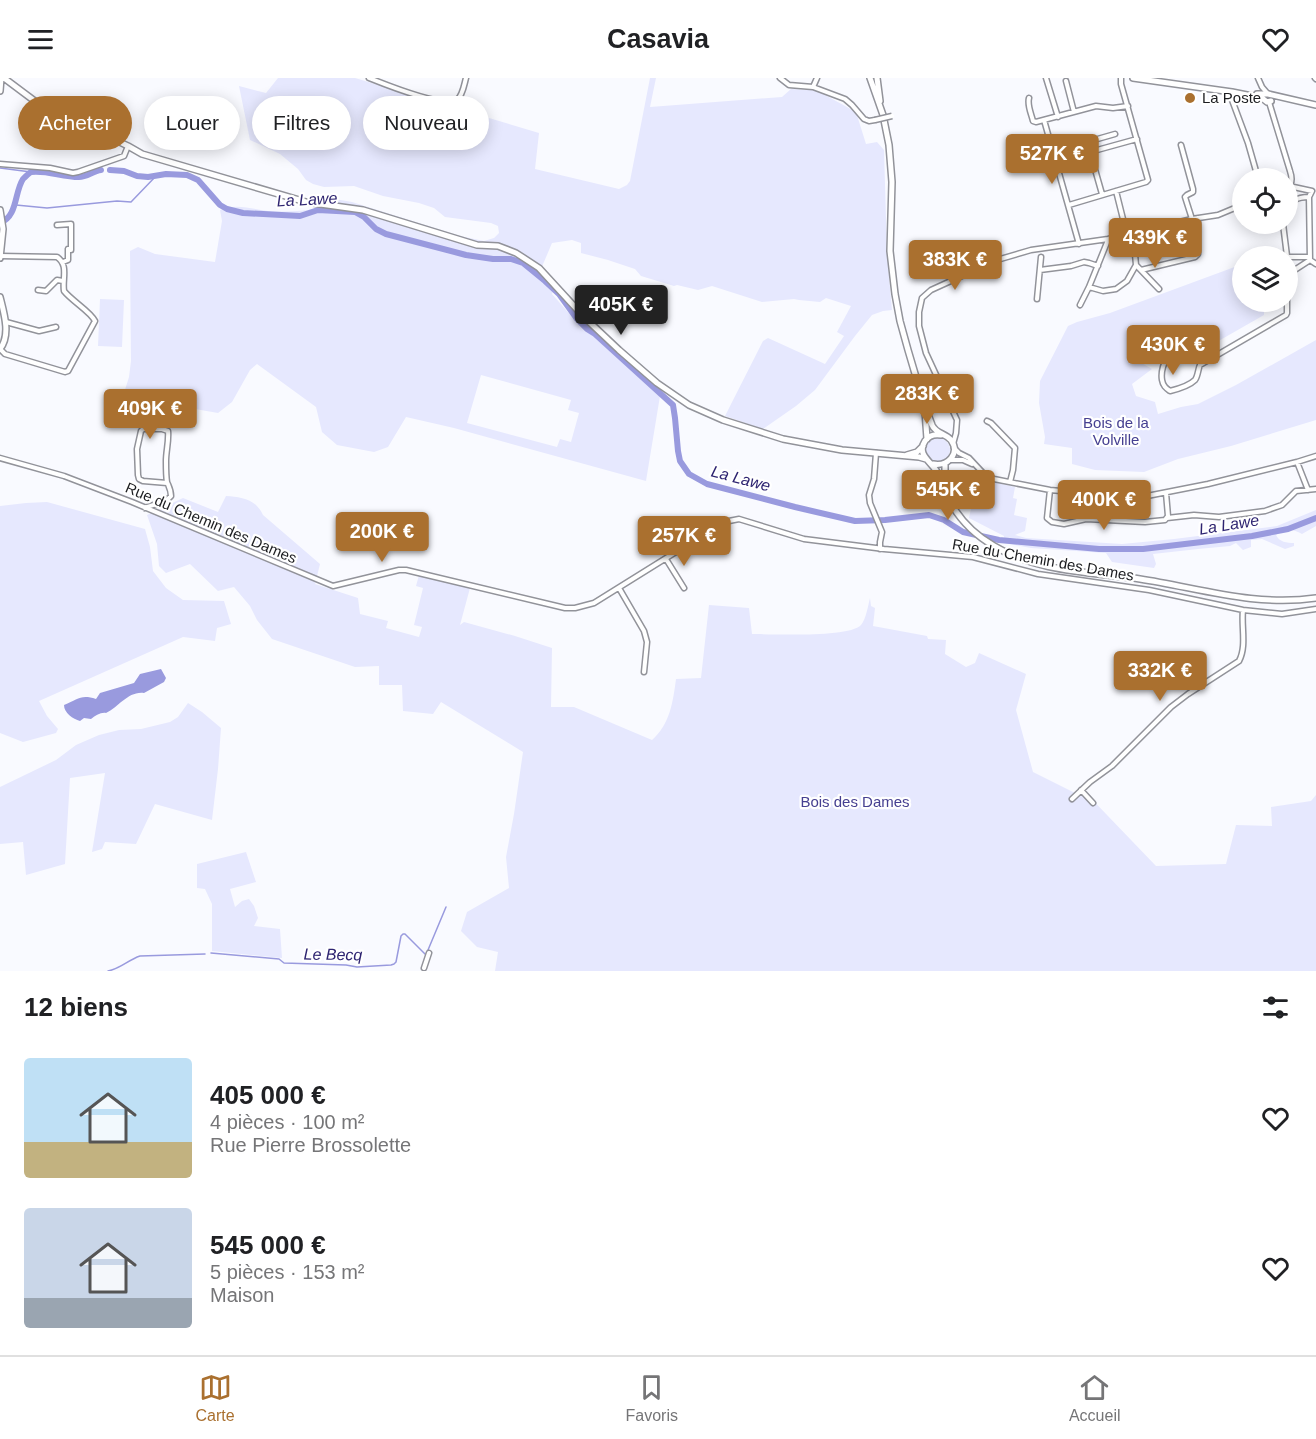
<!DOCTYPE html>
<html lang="fr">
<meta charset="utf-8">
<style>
body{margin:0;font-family:Helvetica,sans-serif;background:#f2f2f2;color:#202124;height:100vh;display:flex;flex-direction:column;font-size:22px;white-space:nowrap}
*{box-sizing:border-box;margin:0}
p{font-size:20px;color:#757577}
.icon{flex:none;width:33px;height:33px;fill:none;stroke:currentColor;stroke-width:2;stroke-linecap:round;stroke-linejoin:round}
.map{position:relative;height:893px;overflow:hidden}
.details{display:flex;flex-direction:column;background:#fff;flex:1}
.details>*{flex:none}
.top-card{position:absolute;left:18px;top:18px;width:600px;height:54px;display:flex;gap:12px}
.buttons{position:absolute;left:1232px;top:90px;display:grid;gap:12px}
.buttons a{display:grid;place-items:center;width:66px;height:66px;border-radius:50%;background:#fff;box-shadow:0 3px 15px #0003;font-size:30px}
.price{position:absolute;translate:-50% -51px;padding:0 14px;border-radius:6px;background:#aa702f;color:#fff;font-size:20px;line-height:39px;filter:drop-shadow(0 2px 3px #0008)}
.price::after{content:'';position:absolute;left:50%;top:36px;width:18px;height:14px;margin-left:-9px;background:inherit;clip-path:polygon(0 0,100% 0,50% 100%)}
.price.on{background:#222;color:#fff}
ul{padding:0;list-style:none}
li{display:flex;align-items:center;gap:18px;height:150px;padding:0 24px}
li span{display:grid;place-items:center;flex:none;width:168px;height:120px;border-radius:6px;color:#555}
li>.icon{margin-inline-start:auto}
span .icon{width:72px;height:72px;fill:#fffc;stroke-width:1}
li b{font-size:26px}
h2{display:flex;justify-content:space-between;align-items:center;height:72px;padding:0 24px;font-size:26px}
.pill{padding:0 21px;border-radius:27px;background:#fff;box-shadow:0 3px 15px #0003;font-size:21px;line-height:54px}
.pill.on{background:#aa702f;color:#fff}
header{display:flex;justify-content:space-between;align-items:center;height:78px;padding:0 24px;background:#fff;font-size:27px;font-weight:700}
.tab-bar{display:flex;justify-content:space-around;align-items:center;height:84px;border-top:2px solid #e0e0e0;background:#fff;font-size:16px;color:#757577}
.tab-bar a{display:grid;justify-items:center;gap:3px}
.tab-bar .on{color:#aa702f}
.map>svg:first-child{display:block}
.green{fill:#e6e8fe;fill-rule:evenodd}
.water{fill:#999ade}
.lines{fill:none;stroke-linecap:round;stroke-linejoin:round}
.stream{stroke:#999ade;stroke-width:1.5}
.river{stroke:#999ade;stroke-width:6}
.street-casing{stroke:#92939a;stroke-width:7}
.secondary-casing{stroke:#92939a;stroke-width:8}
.street{stroke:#fff;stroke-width:4}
.secondary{stroke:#fff;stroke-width:5}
.street-bridge-casing{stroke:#92939a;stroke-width:7;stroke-linecap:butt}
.street-bridge{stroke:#fff;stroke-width:4}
.poi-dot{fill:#aa702f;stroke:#fff;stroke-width:2}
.labels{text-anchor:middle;stroke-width:4.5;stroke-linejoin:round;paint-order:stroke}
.poi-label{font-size:15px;fill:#1c1d20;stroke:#fff;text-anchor:start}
.park-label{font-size:15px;fill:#464091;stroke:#fff}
.street-label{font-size:15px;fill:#1c1d20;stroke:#fff}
.water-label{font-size:16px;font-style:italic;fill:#2e2471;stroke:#fff}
</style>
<header><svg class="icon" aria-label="menu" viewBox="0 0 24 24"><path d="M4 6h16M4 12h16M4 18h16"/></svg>Casavia<svg class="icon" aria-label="heart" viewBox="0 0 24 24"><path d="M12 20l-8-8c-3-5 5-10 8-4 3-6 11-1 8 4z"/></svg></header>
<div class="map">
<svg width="1316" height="893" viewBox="0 0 1316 893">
<rect width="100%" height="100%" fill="#f9faff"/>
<path class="green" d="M278 0H355L539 55 535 91 619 111 627 107 630 103 650 0H656L650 29 782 19 791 11 816 12 856 34 866 66 877 64 884 72 887 175 892 232 883 233 872 237 855 258 815 312 796 328 763 351 725 338 763 263 768 260 825 286 844 258 837 254 851 228 826 220 820 224 799 222 794 221 762 224 712 208 698 212 677 207 674 208 641 198 635 191 608 182 581 175V165L572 162 552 165 541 191 555 208 552 216 574 241 660 318 646 403 454 350 406 339 388 369 374 374 337 367 322 354 316 329 257 286 250 292 232 324 218 335 161 325 151 319V346L132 342V316H135L124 315 129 299 131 283 130 173 138 169 155 176 215 184 222 143 220 132C236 125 252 131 268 133 284 134 302 134 317 130L315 123 328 125 335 121 352 124 460 158 484 163 494 160 499 155 498 148 491 145 445 139 434 130 419 125 383 118 354 108 324 109 313 106 306 102 298 91 280 76 250 62 239 8 266 15ZM481 297 571 322 568 332 579 335 571 364 560 361 557 369 467 345Z
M1240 187 1242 188V224H1264V237L1208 269 1187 264 1167 263 1159 267 1136 269 1138 283 1152 291 1132 306 1136 318 1155 324 1158 336 1181 329 1198 326 1236 307 1316 262V342L1231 368 1178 381 1144 394 1095 392 1072 386V370L1044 366 1045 359 1039 325 1040 303 1068 248 1077 244 1110 235Z
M100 221 124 222 122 269 98 268Z
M926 372a12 12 0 1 1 24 0a12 12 0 1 1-24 0Z
M978 397 988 403 1015 409 1013 420 1017 421 1014 437 1027 440 1025 453 1015 457 1026 460 1122 466 1174 461 1277 448 1316 432V448L1302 456C1293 451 1285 450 1276 457 1279 464 1287 465 1294 465V468L1285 471 1262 461 1251 462V469L1243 472 1236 465 1230 468 1198 471 1153 476 1156 486 1154 490 1112 484 1106 475 1031 470 1004 465V458L969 440Z
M226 418C241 419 256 421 263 437L320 486 315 506 358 520 360 536 388 543 386 550 419 559 422 549 414 547 423 510 416 508 419 497 470 510 460 547 464 544 515 558 552 570 551 629H574L652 662C670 646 673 624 676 601L701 600 709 527 749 530 752 556C772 556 849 560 861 547 866 541 868 528 870 520L871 528 875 530 873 548 927 558 928 561 946 562 945 576 966 589 975 585 979 575 1026 596 1016 632 1033 694 1075 715 1083 712 1156 788 1226 786 1236 747 1272 748 1271 729 1311 723 1316 717V893H495L498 874 477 869 461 853 467 834 509 810 506 779 514 736 523 674 441 624 433 636 403 633 402 607H379V588L355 589 272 561 257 542 250 528 234 509 218 513 190 486 166 495 159 488 157 466 147 437 183 420 218 434Z
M47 424 145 451 150 469 153 493 166 510 183 522 224 523 231 546 217 550 215 563 183 559 39 623 47 638 58 651 56 655 23 664 0 655V428L26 425Z
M188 625 202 634 221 650 218 691 212 742 155 726 136 766 105 764 102 771 92 774 105 695 70 700 65 786 26 797 23 764 0 766V709L56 682 76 667 99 657 119 652 141 651 170 644 178 639Z
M246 774 256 804 230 811 235 829 242 823 249 821 254 828 258 840 254 848 280 851 282 880 212 873V826L205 811 197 810V786Z"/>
<path class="water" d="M161 591 166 600 164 604 144 615C128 613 119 629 106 635 101 634 95 638 91 641L84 640 80 643C73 641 64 635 64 627 78 622 80 616 96 621L100 615 134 605 140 596Z"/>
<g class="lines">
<path class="stream" d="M0 90 31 94
M16 127 47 130 117 123 131 124 156 98
M428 872 446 829
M211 875 279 881 284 885 346 887 357 889 391 887 394 886 396 884 401 858 403 856H405L425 876
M108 893C120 891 128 882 140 878L205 876"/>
<path class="river" d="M110 92 124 93 137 98 148 99 166 96 187 97 198 102 220 127 227 131 243 135 300 138 318 132 355 134 364 139 376 151 386 156 466 177 493 181H511L523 185 545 203 559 216 577 241 587 251 595 256 673 327 675 340 678 373 680 383 689 396 707 406 795 429 855 443 885 442 929 437 944 442 963 454 999 462 1099 471H1143L1252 458 1288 451 1316 440
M0 145C18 138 14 115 23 101 25 99 28 96 31 94 47 92 62 99 79 99 87 99 93 93 101 92"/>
<defs>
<path id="street" d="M369 0C384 6 443 30 457 22 463 17 464 7 466 0
M780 0 789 7 813 9 845 21 852 27 864 41 869 43 875 42
M1046 0 1058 39
M1258 0 1262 9 1268 16
M1315 0 1316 1
M1066 3 1074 34
M813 9 817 0
M1232 14V22L1248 65 1258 100
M1029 20C1027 27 1031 35 1033 43L1036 44 1096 28 1113 30 1128 28
M1269 24 1290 93C1292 99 1293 106 1287 110
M1044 42 1079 166
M1115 56 1087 64 1090 74 1137 61
M1181 67 1193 111V114L1187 117 1185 119 1192 141
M1090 74 1102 116
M0 86 50 90 73 95 78 94 124 78 128 68
M1069 127 1146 104 1148 102 1121 6V0
M1287 133C1290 122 1298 119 1309 119
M1283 146 1287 178
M57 147 71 146V172L68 171V182L63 184
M1287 179H1309
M1310 182 1316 186
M1136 187 1159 211
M1040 192 1071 188 1084 184 1089 185 1098 188
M1141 192 1195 179 1198 176V140
M1089 209 1103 213 1116 211 1127 203 1136 187 1135 176 1127 157 1116 113
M38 212 46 213 57 202 63 203
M1037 221 1041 179
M1080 227 1089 209 1108 162
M6 244 39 253 56 249
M0 271 5 276 65 294 68 293 95 243C91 234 72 223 64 213 62 201 69 187 57 179L0 178
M1210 280C1204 277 1192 269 1185 267 1170 265 1160 290 1162 302 1163 308 1166 310 1170 313 1178 311 1189 308 1195 302 1198 298 1198 291 1200 287L1286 237 1287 235V201L1290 195 1310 182 1309 119 1312 113 1289 108
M987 343 991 345 1015 370 1013 392 1010 404
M953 366 956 355 957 342 926 275 919 248V234L922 220 931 212 997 182 1031 172 1108 161 1192 141 1218 137 1242 127
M954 370 959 375 969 380 983 395 994 401 1050 412 1137 420 1208 406 1297 384 1316 378
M876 375 874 401 869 417 870 425 882 454 880 464V471
M0 380 64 398 132 424 333 508 399 492H406L565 530H575L594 525 724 444 739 441 804 461 884 471 973 479 1038 496 1149 512 1243 532 1282 536 1316 531
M951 382H963L972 386
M1297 384 1308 412
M1050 412 1047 440 1052 444 1064 446 1086 441 1145 444 1165 442 1168 438 1166 415
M145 430C154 425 164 427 171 418 171 412 169 409 167 404 166 398 166 390 166 383 166 373 169 363 168 353L162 351H143L141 353 137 371 138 397 139 401 143 403 167 405
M1167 440 1194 437 1219 439 1265 433 1282 427 1296 413 1316 411
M666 481 684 510
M619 510 644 553 647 564 644 594
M1081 712 1093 725
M1072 721 1090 704 1112 688 1171 629 1188 616 1239 583C1247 568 1241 548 1243 532
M424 890 429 875"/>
<path id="secondary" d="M4 0 36 24 128 68 142 76 306 124 363 132 477 167 498 168 516 175 539 190 584 239 619 272 657 305 689 327 723 342 783 361 842 372 919 379 926 381
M870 0 883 37 889 67 892 104 890 173 895 216 900 243 908 272 924 326 932 347C936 356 945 355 951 362 961 376 947 389 933 386
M877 0 880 23
M1133 0 1232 14 1262 20 1267 24 1271 23
M0 13 1 0
M1257 16H1268L1316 27
M0 132 3 151 0 180
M0 219C4 235 11 257 0 271
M925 333 927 361
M941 357C935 356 929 357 925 363 915 378 935 385 939 398 948 427 966 452 994 468 1037 494 1091 494 1140 501 1199 510 1255 529 1316 520
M907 377 917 374 923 368
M945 386V411"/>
</defs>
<use href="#street" class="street-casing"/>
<use href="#secondary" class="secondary-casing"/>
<use href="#street" class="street"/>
<use href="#secondary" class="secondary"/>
<defs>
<path id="street-bridge" d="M875 42 892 38"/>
</defs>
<use href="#street-bridge" class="street-bridge-casing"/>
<use href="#street-bridge" class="street-bridge"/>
</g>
<circle class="poi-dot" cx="1190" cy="20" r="6"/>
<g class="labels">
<g class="poi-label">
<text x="1202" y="25">La Poste</text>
</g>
<g class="park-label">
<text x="1116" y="350">Bois de la<tspan x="1116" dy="17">Volville</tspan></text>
<text x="855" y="729">Bois des Dames</text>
</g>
<g class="street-label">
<text transform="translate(211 445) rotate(23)" y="5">Rue du Chemin des Dames</text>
<text transform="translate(1043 482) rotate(10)" y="5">Rue du Chemin des Dames</text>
</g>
<g class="water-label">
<text transform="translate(307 121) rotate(-3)" y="6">La Lawe</text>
<text transform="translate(741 400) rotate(15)" y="6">La Lawe</text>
<text transform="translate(1229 446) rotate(-9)" y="6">La Lawe</text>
<text transform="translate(333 876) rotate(1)" y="6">Le Becq</text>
</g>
</g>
</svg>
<div class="buttons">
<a><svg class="icon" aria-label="locate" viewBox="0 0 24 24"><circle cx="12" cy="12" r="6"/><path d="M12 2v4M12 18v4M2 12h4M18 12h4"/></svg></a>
<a><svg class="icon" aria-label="layers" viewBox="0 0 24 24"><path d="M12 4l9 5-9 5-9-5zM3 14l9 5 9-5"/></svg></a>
</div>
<b class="price" style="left:1052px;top:107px">527K €</b>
<b class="price" style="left:1155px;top:191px">439K €</b>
<b class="price" style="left:955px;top:213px">383K €</b>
<b class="price on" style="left:621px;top:258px">405K €</b>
<b class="price" style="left:1173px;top:298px">430K €</b>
<b class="price" style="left:927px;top:347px">283K €</b>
<b class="price" style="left:150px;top:362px">409K €</b>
<b class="price" style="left:948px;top:443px">545K €</b>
<b class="price" style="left:1104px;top:453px">400K €</b>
<b class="price" style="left:382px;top:485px">200K €</b>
<b class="price" style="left:684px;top:489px">257K €</b>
<b class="price" style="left:1160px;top:624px">332K €</b>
<div class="top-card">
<a class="pill on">Acheter</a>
<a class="pill">Louer</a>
<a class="pill">Filtres</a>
<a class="pill">Nouveau</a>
</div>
</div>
<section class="details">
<h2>12 biens<svg class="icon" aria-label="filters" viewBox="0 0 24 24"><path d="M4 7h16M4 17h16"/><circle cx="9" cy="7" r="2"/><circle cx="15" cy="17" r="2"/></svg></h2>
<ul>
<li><span style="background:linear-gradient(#bfe0f5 70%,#c2b280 0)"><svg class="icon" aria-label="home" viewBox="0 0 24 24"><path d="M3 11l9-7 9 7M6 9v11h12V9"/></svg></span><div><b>405 000 €</b><p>4 pièces · 100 m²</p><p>Rue Pierre Brossolette</p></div><svg class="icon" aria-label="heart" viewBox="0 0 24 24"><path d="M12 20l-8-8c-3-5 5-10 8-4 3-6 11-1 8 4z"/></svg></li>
<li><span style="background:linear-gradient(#c9d6e8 75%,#9aa5b1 0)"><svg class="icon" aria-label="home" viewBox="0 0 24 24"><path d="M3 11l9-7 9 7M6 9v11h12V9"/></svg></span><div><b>545 000 €</b><p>5 pièces · 153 m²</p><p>Maison</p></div><svg class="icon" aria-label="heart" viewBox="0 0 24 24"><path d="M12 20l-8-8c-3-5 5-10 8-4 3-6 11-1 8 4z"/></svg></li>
</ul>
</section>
<nav class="tab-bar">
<a class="on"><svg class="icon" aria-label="map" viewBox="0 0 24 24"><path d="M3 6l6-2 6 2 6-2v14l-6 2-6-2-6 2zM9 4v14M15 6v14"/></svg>Carte</a>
<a><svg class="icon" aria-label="saved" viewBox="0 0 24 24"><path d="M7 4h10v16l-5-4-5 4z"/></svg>Favoris</a>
<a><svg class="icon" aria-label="home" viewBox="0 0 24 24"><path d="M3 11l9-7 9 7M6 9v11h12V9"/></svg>Accueil</a>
</nav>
